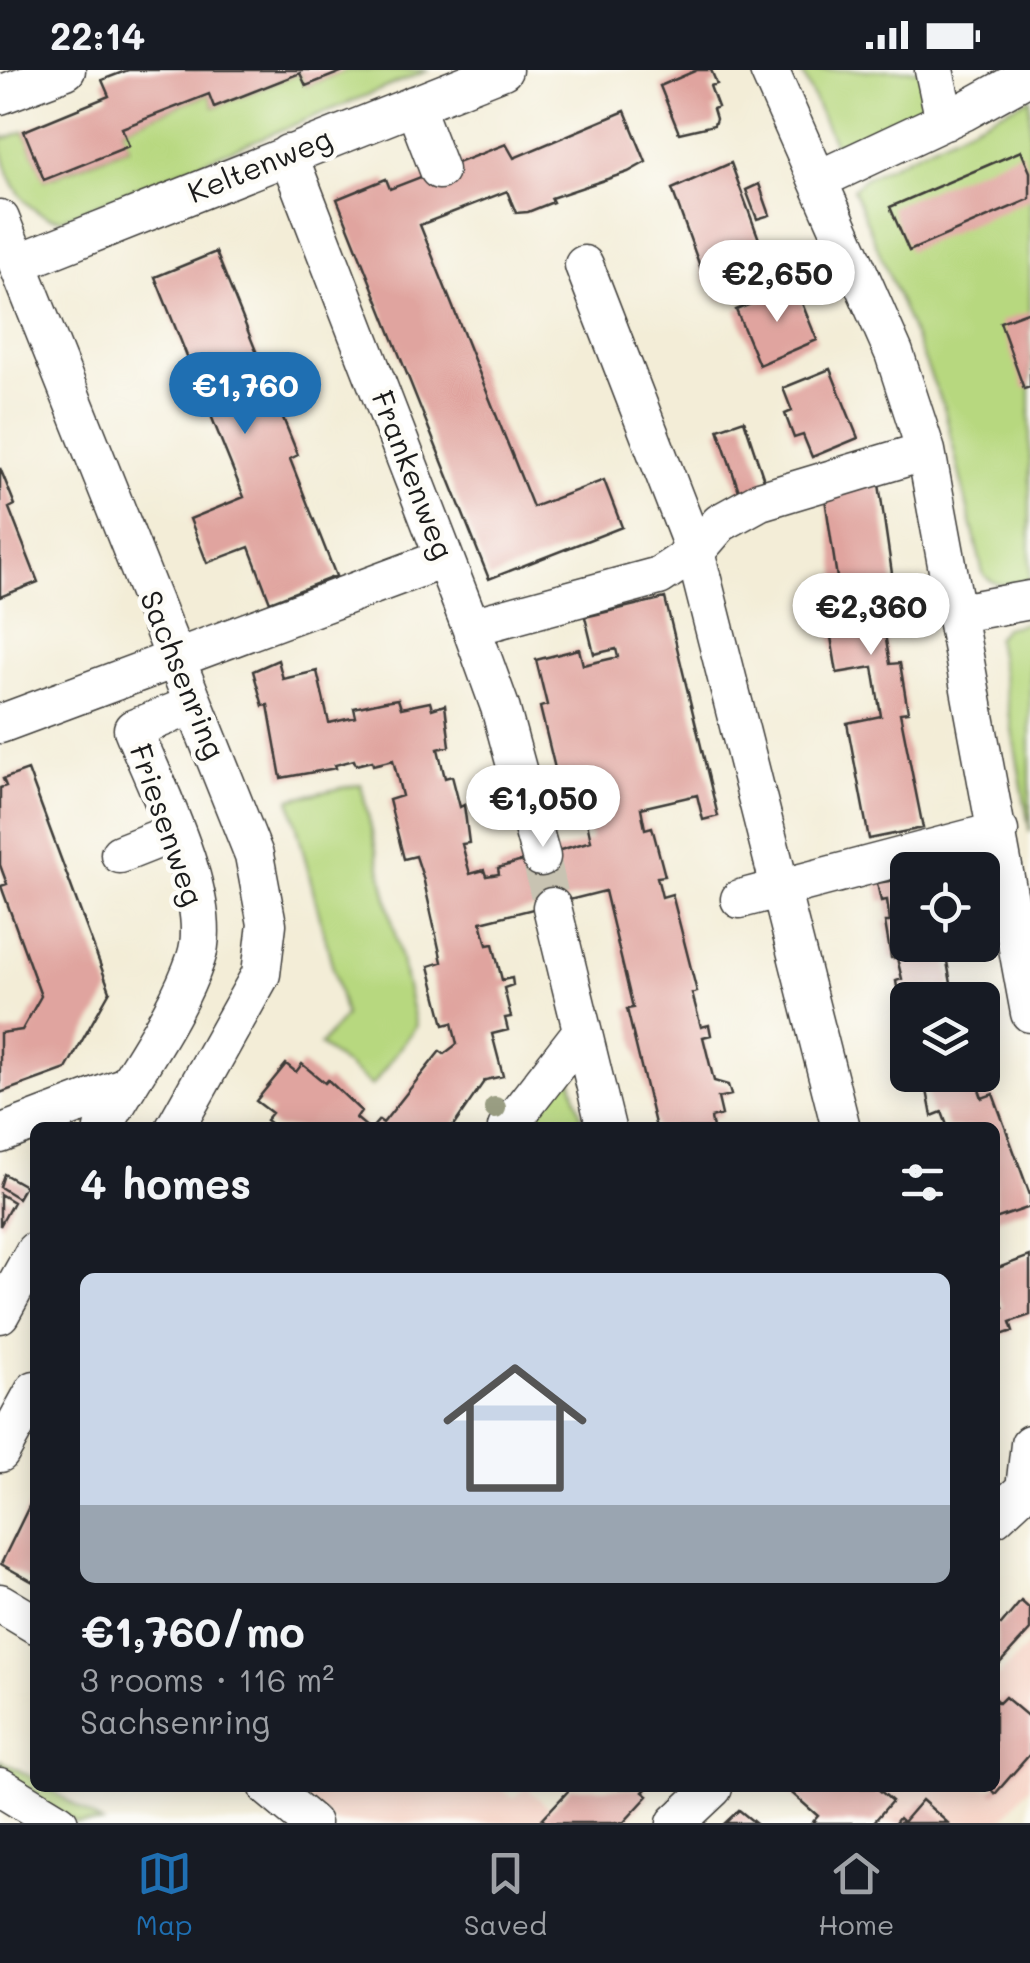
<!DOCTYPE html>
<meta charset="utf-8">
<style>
body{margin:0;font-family:Mali,sans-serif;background:#20242c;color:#f1f3f6;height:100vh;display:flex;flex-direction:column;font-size:38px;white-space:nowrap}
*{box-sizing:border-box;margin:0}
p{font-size:32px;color:#9ea1a6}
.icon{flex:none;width:55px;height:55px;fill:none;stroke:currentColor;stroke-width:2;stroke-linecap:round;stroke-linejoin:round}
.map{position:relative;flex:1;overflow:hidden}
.drawer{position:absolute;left:30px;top:1052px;width:970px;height:670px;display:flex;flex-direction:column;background:#171b24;border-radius:15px;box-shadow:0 5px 25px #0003}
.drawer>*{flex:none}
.fabs{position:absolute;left:890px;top:782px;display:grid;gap:20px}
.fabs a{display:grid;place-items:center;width:110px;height:110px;border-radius:15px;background:#171b24;box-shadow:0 5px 25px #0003;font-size:50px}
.price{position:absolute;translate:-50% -85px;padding:0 22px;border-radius:35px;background:#fff;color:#222;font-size:32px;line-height:65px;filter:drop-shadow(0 2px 5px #0008)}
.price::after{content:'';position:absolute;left:50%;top:60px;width:30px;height:22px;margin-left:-15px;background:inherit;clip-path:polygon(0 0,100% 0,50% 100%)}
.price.current{background:#1f6fb2;color:#fff}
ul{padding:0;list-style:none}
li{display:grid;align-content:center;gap:20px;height:530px;padding:0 50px}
li span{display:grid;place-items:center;height:310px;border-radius:15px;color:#555}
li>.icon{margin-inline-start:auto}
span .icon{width:180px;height:180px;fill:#fffc;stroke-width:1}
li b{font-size:42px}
h2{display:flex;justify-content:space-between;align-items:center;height:120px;padding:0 50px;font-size:42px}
.status{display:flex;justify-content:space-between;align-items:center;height:70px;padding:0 50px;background:#171b24;direction:ltr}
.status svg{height:28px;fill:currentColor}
.tabs{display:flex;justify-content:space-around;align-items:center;height:140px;border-top:2px solid #363941;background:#171b24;font-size:28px;color:#9ea1a6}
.tabs a{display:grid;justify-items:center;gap:5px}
.tabs .current{color:#1f6fb2}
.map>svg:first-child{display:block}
.built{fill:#f6d2c4}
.green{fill:#b7d87f;stroke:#6a7a4e;stroke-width:2.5}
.building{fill:#e0a49f}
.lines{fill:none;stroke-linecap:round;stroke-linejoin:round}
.minor-tunnel{stroke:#c8c3b2;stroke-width:38;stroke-dasharray:38 19;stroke-linecap:butt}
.minor-casing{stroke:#3c3b38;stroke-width:41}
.minor{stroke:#fff;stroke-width:38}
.tree{fill:#9a9e83}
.labels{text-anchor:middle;stroke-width:9;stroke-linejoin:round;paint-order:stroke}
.street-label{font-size:30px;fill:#1c1c1c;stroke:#fdfcf7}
</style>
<div class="status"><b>22:14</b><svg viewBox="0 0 49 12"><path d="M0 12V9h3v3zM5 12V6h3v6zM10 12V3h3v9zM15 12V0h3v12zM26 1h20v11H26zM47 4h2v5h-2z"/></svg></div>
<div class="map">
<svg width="1030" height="1753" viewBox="0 0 1030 1753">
<rect width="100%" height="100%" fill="#fdfcf7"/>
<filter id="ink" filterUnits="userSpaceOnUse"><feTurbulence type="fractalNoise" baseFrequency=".01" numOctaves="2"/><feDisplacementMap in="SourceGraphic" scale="20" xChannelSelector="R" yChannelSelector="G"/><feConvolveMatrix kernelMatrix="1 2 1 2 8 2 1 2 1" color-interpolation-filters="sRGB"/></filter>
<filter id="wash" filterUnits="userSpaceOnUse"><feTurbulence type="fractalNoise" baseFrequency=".0048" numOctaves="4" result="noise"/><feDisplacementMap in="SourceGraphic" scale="40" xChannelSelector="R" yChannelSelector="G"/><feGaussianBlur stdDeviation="2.25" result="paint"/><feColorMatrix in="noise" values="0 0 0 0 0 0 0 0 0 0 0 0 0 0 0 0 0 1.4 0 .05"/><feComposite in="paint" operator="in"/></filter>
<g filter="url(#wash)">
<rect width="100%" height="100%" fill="#f3edd7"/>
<path class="built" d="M1030 1574V1716L1000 1753H845L877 1718H995V1609Z
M292 1718H500L512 1728 527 1718 566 1753H336Z"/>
<path class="green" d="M347 0H429L61 149C21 147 0 96 0 60L4 69 24 61 45 110 129 77 122 58 209 24 214 37 300 3 306 16Z
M801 0H928L923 48 846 82 837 80Z
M1030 28V510C1012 513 995 521 983 503L944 338 853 119 865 108Z
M1030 552V762L996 569 1004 558Z
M361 714 416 956 372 1016 320 975 345 946 290 729Z
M564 982 584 1057H508Z
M0 1690 35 1709V1718H48L102 1753H76L0 1707Z"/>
<g id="blocks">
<path class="building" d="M128 0H346L306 16 300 3 214 37 209 24 122 58 129 76 44 110 24 61 109 26 102 10Z
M697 0H711L717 14 710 16 718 37 713 39 716 49 714 55 679 63 660 16Z
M625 41 646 92 628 102 551 128 553 132 528 142 516 143 507 121 420 155 533 437 604 410 622 457 489 509 337 129 386 109 390 119 506 74 514 88Z
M1021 81 1030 102V129L909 181 890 137Z
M731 93 767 191 740 201 747 217 721 230 711 211 706 213 672 119Z
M759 114 770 145 757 149 746 120Z
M216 182 298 385 290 389 336 506 270 532 249 477 207 493 190 449 244 427 155 207Z
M795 216 817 270 759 295 736 240Z
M1030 241V317L1024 319 1000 252Z
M830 299 858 368 812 387 803 365 794 368 785 344 792 341 783 318Z
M744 350 766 416 740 424 718 359Z
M0 398 15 435 9 438 38 512 0 527Z
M879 414 896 531 880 534 890 594 900 593 908 642 900 643 923 758 869 769 847 653 881 646 873 597 837 603 827 543 842 541 824 422Z
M665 528 718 746 703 750 697 725 641 738 645 759 652 757 665 806 657 807 662 827 672 824 697 922 692 923 701 957 709 955 711 965 703 967 714 1011 728 1015 731 1025 718 1028 722 1045 711 1048 713 1058H656L627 939 633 938 605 821 481 852 487 875 493 874 502 910 512 908 513 915 504 918 511 947 505 948 508 960 492 964 503 1006 485 1010 452 1058H372L379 1050 383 1053 440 981 444 984 457 974 452 953 444 955 429 896 442 892 423 807 416 786 404 789 389 730 402 726 393 690 373 695 372 691 356 695 354 690 335 695 336 698 281 708 268 635 263 636 253 601 278 590 283 609 317 601 329 653 356 647 354 638 385 631 398 629 401 638 430 632 432 639 445 635 450 676 438 679 445 708 452 706 460 737 464 735 469 773 462 774 470 804 484 800 486 806 499 804 498 798 591 771 587 752 569 756 540 637 547 635 536 590 579 579 583 595 618 587 616 579 594 584 585 547Z
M28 700 110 921 66 999 0 1023V963L22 960 41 926 1 816 7 814 0 795V718L6 716 3 709Z
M908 808V875H944L952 919 960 917 962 930H935L934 922 899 929 896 911 902 909 897 888H891L885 852H890L887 830 881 831 877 813Z
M286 994 296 1002 302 994 325 1013 328 1010 361 1041 356 1048 368 1058H276L266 1050 272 1043 256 1031Z
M924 1005H974L982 1028 993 1024 1030 1125V1137L995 1149V1058H948L942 1042 932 1046Z
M4 1104 25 1116 18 1128 0 1117Z
M0 1124 13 1132 0 1156Z
M1030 1186V1245L1010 1252 1013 1261 995 1267V1240L1003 1237 995 1221V1199Z
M35 1424V1513L1 1494Z
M1021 1531 1030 1539V1560L998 1595 995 1550 1001 1555Z
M1005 1627 1030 1648V1684L995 1724 990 1718H995V1629L999 1633Z
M571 1718H647L643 1722 648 1726 623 1753H546L542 1749Z
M786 1718H877L892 1731 873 1753H812L818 1746Z
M922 1730 948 1753H895L899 1748 903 1752Z
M739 1740 755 1753H725Z"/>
</g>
</g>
<g filter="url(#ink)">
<use href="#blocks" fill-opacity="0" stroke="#3c3b38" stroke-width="2.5"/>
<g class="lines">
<path class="minor-tunnel" d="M541 787 552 837"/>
<defs>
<path id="minor" d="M769 0 894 283 926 381 1030 943
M934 0 945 51
M0 25 66 0
M414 35 439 100
M288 84 471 557
M818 110 963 42 1030 5
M0 149 254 785 267 854 261 904 175 1058
M18 193 503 0
M584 195 695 482 841 1058
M959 543 1030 530
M0 654 443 489
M120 784 173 763
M541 787 500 637 471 557 659 506 695 482 720 453 760 431 926 381
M740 829 999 761
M552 837 606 1058
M103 1058C133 1002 176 947 196 888 216 830 155 715 133 659L193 635
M507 1058 580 964
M0 1064 126 1016
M0 1244 35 1181
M0 1383 35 1320
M995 1447 1025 1419 1030 1374
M0 1533 35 1554
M0 1717 59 1753
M269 1718 311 1753
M676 1753 713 1718"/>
</defs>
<use href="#minor" class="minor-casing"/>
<use href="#minor" class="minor"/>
</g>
<circle class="tree" cx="495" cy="1038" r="11"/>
</g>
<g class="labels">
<g class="street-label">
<text transform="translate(260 96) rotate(-22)" y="10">Keltenweg</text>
<text transform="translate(412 405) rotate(69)" y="10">Frankenweg</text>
<text transform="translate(182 605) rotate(68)" y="10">Sachsenring</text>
<text transform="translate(166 755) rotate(71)" y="10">Friesenweg</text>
</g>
</g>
</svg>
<div class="fabs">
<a><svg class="icon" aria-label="locate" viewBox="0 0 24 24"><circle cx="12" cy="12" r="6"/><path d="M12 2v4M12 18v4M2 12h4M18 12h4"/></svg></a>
<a><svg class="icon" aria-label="layers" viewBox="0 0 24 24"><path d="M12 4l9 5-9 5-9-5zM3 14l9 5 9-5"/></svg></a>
</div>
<b class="price" style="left:777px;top:255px">€2,650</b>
<b class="price current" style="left:245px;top:367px">€1,760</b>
<b class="price" style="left:871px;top:588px">€2,360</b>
<b class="price" style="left:543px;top:780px">€1,050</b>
<section class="drawer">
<h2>4 homes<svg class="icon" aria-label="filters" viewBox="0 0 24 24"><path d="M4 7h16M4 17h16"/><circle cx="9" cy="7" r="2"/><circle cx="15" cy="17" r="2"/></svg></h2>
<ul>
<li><span style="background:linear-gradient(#c9d6e8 75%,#9aa5b1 0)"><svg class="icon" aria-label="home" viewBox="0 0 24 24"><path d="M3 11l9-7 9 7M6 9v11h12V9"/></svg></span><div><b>€1,760/mo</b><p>3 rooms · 116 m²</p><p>Sachsenring</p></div></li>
</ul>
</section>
</div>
<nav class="tabs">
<a class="current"><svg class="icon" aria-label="map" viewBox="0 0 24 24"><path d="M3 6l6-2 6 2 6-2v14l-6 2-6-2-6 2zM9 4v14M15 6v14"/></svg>Map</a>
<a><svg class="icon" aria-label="saved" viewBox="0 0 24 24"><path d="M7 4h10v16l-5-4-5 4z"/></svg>Saved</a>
<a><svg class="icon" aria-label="home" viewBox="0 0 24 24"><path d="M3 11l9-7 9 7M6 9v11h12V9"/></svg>Home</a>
</nav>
